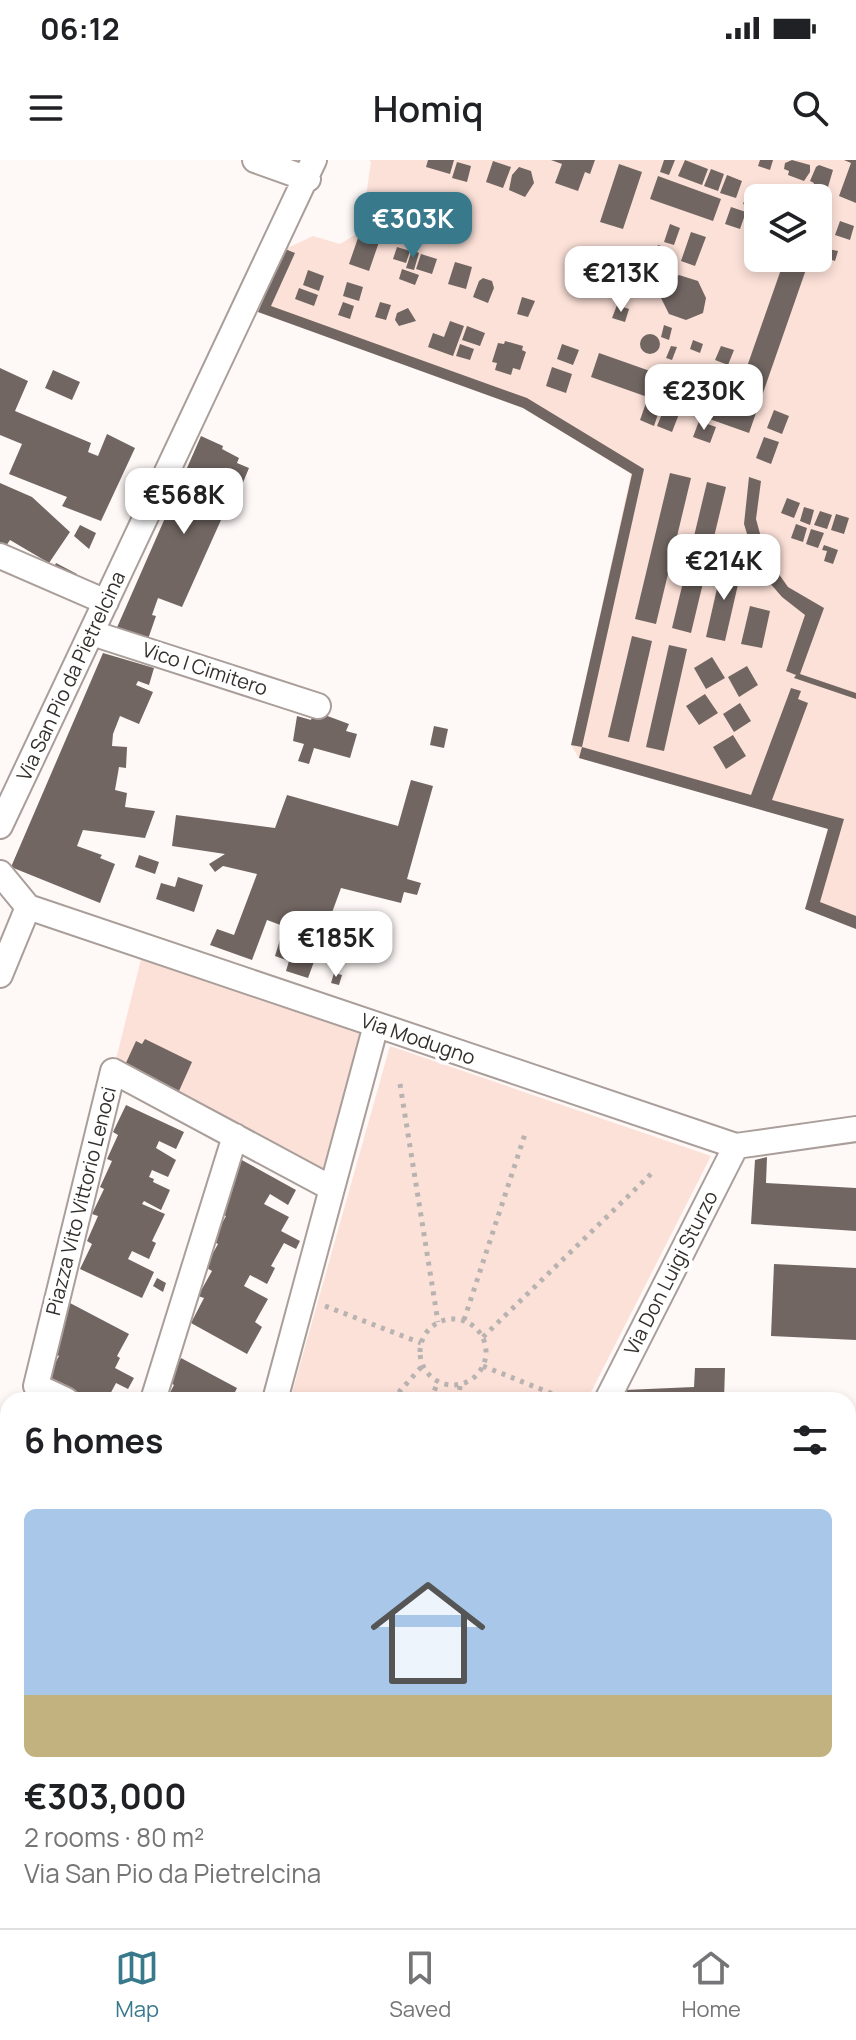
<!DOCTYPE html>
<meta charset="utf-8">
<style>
body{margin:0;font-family:Manrope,sans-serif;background:#f2f2f2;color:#202124;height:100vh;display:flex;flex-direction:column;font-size:30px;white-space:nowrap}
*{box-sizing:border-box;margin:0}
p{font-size:26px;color:#757577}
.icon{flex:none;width:44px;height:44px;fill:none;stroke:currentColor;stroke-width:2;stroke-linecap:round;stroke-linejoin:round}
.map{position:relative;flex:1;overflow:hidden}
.panel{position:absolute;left:0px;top:1232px;width:856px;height:536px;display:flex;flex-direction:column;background:#fff;border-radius:24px 24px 0 0;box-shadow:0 4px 12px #0003}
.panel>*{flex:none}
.fabs{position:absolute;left:744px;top:24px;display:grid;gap:16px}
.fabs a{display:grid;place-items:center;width:88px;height:88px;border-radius:12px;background:#fff;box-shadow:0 4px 12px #0003;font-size:40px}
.price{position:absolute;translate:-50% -68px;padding:0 18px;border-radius:16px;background:#fff;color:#222;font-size:26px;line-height:52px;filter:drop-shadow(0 2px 4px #0008)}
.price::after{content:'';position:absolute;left:50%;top:48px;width:24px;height:18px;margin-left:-12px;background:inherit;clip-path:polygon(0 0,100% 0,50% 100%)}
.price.selected{background:#38798c;color:#fff}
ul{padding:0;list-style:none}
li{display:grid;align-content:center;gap:16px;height:424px;padding:0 24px}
li span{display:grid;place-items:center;height:248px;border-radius:12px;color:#555}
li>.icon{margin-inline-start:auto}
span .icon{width:144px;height:144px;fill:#fffc;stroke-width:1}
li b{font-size:34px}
h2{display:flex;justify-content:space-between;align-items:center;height:96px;padding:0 24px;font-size:34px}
.status{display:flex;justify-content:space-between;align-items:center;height:56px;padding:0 40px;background:#fff;direction:ltr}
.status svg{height:22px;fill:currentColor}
header{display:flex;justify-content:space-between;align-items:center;height:104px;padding:0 24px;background:#fff;font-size:36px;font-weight:600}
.menu{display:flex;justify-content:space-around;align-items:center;height:112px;border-top:2px solid #e0e0e0;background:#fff;font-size:22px;color:#757577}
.menu a{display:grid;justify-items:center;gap:4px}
.menu .selected{color:#38798c}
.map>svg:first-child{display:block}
.green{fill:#fce1d8;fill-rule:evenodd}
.building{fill:#716662}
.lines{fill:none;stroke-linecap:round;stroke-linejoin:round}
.street-casing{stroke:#aa9e9a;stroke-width:28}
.path{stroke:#b8b3b1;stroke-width:5;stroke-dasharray:4 6;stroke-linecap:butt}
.street{stroke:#fff;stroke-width:24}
.labels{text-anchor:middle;stroke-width:8;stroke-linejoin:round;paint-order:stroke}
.street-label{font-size:20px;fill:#34302e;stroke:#fff}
</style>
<div class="status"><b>06:12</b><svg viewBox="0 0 49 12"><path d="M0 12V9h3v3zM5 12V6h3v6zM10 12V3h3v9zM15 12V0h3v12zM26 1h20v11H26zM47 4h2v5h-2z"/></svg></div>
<header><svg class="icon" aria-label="menu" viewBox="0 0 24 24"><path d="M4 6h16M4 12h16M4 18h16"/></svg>Homiq<svg class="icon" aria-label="search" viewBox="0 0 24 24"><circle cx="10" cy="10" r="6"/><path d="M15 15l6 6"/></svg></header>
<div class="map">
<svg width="856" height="1768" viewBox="0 0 856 1768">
<rect width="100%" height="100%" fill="#fef9f7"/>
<path class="green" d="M369 0H856V769L805 749 828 668 579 598 571 585 631 314 523 248 258 152 285 89 313 76 340 84 361 71 371 2ZM758 38H818V98H758Z
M141 799 364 875 325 1016 115 903Z
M390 886 711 996 587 1240H290Z"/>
<path class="building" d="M428 0H454L450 14 426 7Z
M551 0H595L590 14 585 12 578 31 555 23 562 4Z
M664 0H675L669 15 660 12Z
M685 0 708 9 702 25 678 16Z
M760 0H773L770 10 758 6Z
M792 0 810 5V12L804 21 788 15 789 11 784 9 785 3Z
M844 0H856V43L839 36 851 3Z
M493 1 511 7 503 28 486 22Z
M457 2 471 6 467 22 452 18Z
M619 4 642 12 623 69 600 62Z
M819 5 833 10 828 27 825 26 823 29 813 25 814 23 810 21 816 7Z
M519 7 531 11 534 23 525 37 509 30 512 15Z
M711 9 724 14 718 31 704 26Z
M727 15 742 21 736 38 720 33Z
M658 16 721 39 713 61 650 39Z
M753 26 765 29 761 38H758L757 49 743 44 750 27Z
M768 31 781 36 780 38H765Z
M731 47 746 52 740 69 725 64Z
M840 61 854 66 850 80 835 75Z
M670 64 680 68 674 85 664 82Z
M691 72 706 77 695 106 681 101Z
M359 75 379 82 369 111 349 104Z
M658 85 670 89 665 102 654 98Z
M397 87 410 91 406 103 393 99Z
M285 89 295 93 271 146 527 238 644 309 582 587 571 585 632 314 523 248 258 152Z
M828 89 838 91 835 101 825 98Z
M412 90 419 93 414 110 406 108Z
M421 94 437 99 432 114 416 109Z
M785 98H810L749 273 591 217 599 193 735 241Z
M455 102 472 107 466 129 448 124Z
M402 109 419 115 415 125 399 119Z
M308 110 324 116 319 131 303 125Z
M679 115 698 121 706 138 703 153 686 160 669 154 661 138 667 122Z
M483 118 492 121 494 128 488 143 473 137 479 121Z
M347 122 363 127 359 141 343 136Z
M299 128 318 135 314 146 295 139Z
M522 137 535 141 528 157 517 154Z
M343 142 354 146 350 159 338 155Z
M380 142 391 145 386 160 375 157Z
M617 145 629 149 625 162 612 158Z
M408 148 416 161 399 166 395 160 397 153Z
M450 161 464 166 453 196 428 187 433 173 444 177Z
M664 165 672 168 669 180 661 177Z
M467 166 485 173 480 186 462 180Z
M640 184a10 10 0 1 1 20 0a10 10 0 1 1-20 0Z
M693 180 703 184 700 193 690 189Z
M505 181 523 186 522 190 526 192 520 210 513 208 511 215 495 210 497 203 492 202 498 183 504 184Z
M460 184 474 189 470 200 456 196Z
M562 184 579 190 573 205 557 199Z
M671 186 677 187 672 200 666 198Z
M721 186 734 190 728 205 715 200Z
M716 205 726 209 722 221 712 217Z
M552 207 572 214 566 233 546 226Z
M0 208 28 221 15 251 91 283 88 292 98 296 107 274 135 288 101 361 62 346 67 337 9 314 22 284 0 275Z
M53 210 80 222 72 240 45 228Z
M646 243 660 248 654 266 640 260Z
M664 249 679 254 672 272 657 266Z
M774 250 789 256 782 274 767 268Z
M699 261 716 267 710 283 693 277Z
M201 276 223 286 222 289 239 298 237 303 249 308 235 342 224 337 216 357 221 360 182 447 158 438 152 455 156 456 147 482 115 472Z
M764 277 779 282 771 304 756 298Z
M670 313 691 318 656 464 635 459Z
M749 317 761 321 756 359 766 396 788 427 824 448 800 514 856 533V539L794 518 796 515 786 511 805 455 782 437 762 414 755 400 744 364Z
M707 322 726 327 691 473 672 468Z
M0 323 32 337 70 372 49 403 10 380 6 386 0 383Z
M787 338 800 343 794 358 781 353Z
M804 347 814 350 810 365 800 361Z
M820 351 832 355 827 369 814 365Z
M836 354 849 358 844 374 831 370Z
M796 364 807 368 803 382 791 378Z
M80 365 96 373 89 389 74 376Z
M811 369 824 373 818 388 806 384Z
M824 385 838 390 833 404 824 401 827 391 822 390Z
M723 402 742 407 725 481 706 477Z
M56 403 77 414 71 426 51 413Z
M750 446 770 451 762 488 741 484Z
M632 476 652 481 629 582 608 577Z
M669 485 687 489 664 591 646 587Z
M103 493 154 508 149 525 138 521 136 525 153 532 139 564 120 556 113 574 112 586 127 587 126 608 119 607 115 630 127 633 125 647 155 651 145 678 83 670 77 686 102 695 100 698 115 704 100 743 11 707Z
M712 497 725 518 706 529 694 508Z
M747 506 758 525 739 537 728 517Z
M791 528 801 531 798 539 808 543 772 640 844 659 820 742 856 756V769L805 749 828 669 579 598 582 587 751 635Z
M705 534 718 553 699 565 686 546Z
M740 543 751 561 734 572 723 554Z
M314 551 349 564 346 571 357 574 350 598 314 588 309 604 298 601 304 584 293 581 297 556 311 560Z
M434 566 448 569 444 588 430 585Z
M733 575 746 596 726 609 713 587Z
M411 620 433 626 407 719 421 723 417 735 404 732 401 743 341 728 308 818 286 811 289 801 275 796 283 770 298 775 299 772 267 760 252 800 210 785 217 769 234 775 257 714 223 706 215 712 209 704 225 694 172 686 176 655 275 668 287 635 398 666Z
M139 695 159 702 155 714 135 707Z
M178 717 203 725 194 752 156 739 161 723 175 727Z
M334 813 342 815 339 825 331 823Z
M145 879 192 902 179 931 125 905 136 881 142 884Z
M126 945 184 972 176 989 159 981 156 988 176 1000 168 1017 152 1010 149 1017 154 1019 153 1022 170 1030 161 1050 144 1041 142 1044 165 1054 152 1081 156 1083 149 1099 132 1091 128 1099 154 1112 142 1138 80 1109 92 1084 87 1081 98 1056 92 1054 104 1029 100 1027 112 1001 107 999 118 975 113 972Z
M767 997 766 1023 856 1028V1071L751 1064 755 1000Z
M240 999 296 1030 288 1045 270 1034 264 1044 289 1057 281 1071 300 1081 296 1089 284 1083 271 1106 275 1108 267 1124 250 1115 244 1126 268 1139 255 1162 262 1167 247 1194 191 1163 204 1138 198 1136 212 1111 205 1107 218 1084 212 1081 226 1056 219 1053 232 1028 226 1025Z
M774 1104 856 1108V1180L771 1176Z
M157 1118 166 1123 163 1132 153 1126Z
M70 1143 129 1174 117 1196 120 1198 115 1208 134 1218 128 1229 116 1223 107 1240H90L47 1217 59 1196 52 1192 64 1169 58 1166Z
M181 1198 237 1228 231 1240H166L174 1225 169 1222Z
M695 1208H725L724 1240H620L625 1230 694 1227Z
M8 1402V1454L0 1448V1414Z
M848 1416 856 1417V1470L848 1469Z
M0 1472 8 1477V1504L0 1499Z
M848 1530 856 1531V1583L848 1582Z
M0 1535 8 1540V1635L0 1631Z
M0 1676 8 1679V1726L0 1723Z
M55 1760H93L90 1768H75Z
M295 1760H326L323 1768H294Z
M362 1760H434L450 1768H423L417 1765 415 1768H358Z
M490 1760H521L517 1768H507Z
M714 1760H807L806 1768H713Z"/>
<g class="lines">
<defs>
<path id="street" d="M255 0 308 19
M0 396 106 442
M92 473 318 546
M0 666 314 0
M0 713 28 747 736 986 856 969
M0 815 28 747
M66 1240 36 1226 113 911 331 1028
M153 1240 235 976
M275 1240 376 865
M607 1240 736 986
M0 1322 8 1326
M0 1398 8 1386
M848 1505 856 1506
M0 1516 8 1521
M0 1648 8 1652
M848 1739 856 1743
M217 1760 235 1768
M123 1768 126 1760
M347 1768 351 1760"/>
</defs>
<use href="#street" class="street-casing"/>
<path class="path" d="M400 924 438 1162
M325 1146 421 1183
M420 1192a33 33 0 1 1 66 0a33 33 0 1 1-66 0Z
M464 1160 526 971
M483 1177 653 1012
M483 1206 553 1234
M392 1240 423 1205
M431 1240 438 1221
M459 1240 460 1224"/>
<use href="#street" class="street"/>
</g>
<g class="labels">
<g class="street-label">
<text transform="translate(205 509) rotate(18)" y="7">Vico I Cimitero</text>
<text transform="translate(71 516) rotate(-65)" y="7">Via San Pio da Pietrelcina</text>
<text transform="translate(418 879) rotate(19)" y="7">Via Modugno</text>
<text transform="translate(81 1041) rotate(-76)" y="7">Piazza Vito Vittorio Lenoci</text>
<text transform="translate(671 1113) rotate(-63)" y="7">Via Don Luigi Sturzo</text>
</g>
</g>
</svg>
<div class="fabs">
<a><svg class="icon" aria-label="layers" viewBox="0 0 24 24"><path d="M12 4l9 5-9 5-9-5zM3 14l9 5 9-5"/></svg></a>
</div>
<b class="price selected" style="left:413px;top:100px">€303K</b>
<b class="price" style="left:621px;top:154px">€213K</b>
<b class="price" style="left:704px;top:272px">€230K</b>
<b class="price" style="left:184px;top:376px">€568K</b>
<b class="price" style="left:724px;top:442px">€214K</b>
<b class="price" style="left:336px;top:819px">€185K</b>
<section class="panel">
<h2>6 homes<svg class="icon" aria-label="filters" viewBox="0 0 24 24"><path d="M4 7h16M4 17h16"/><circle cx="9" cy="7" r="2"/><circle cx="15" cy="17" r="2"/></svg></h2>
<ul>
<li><span style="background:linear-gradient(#a9c7e8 75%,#c2b280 0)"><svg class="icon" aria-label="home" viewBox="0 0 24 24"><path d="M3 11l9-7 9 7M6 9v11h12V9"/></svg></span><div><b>€303,000</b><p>2 rooms · 80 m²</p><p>Via San Pio da Pietrelcina</p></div></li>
</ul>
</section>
</div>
<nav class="menu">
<a class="selected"><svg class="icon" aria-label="map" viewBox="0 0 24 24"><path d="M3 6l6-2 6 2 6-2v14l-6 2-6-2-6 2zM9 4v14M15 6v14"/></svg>Map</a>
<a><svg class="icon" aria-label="saved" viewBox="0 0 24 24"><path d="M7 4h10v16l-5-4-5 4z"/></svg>Saved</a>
<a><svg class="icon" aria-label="home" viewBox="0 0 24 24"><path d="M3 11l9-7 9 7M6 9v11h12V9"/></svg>Home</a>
</nav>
